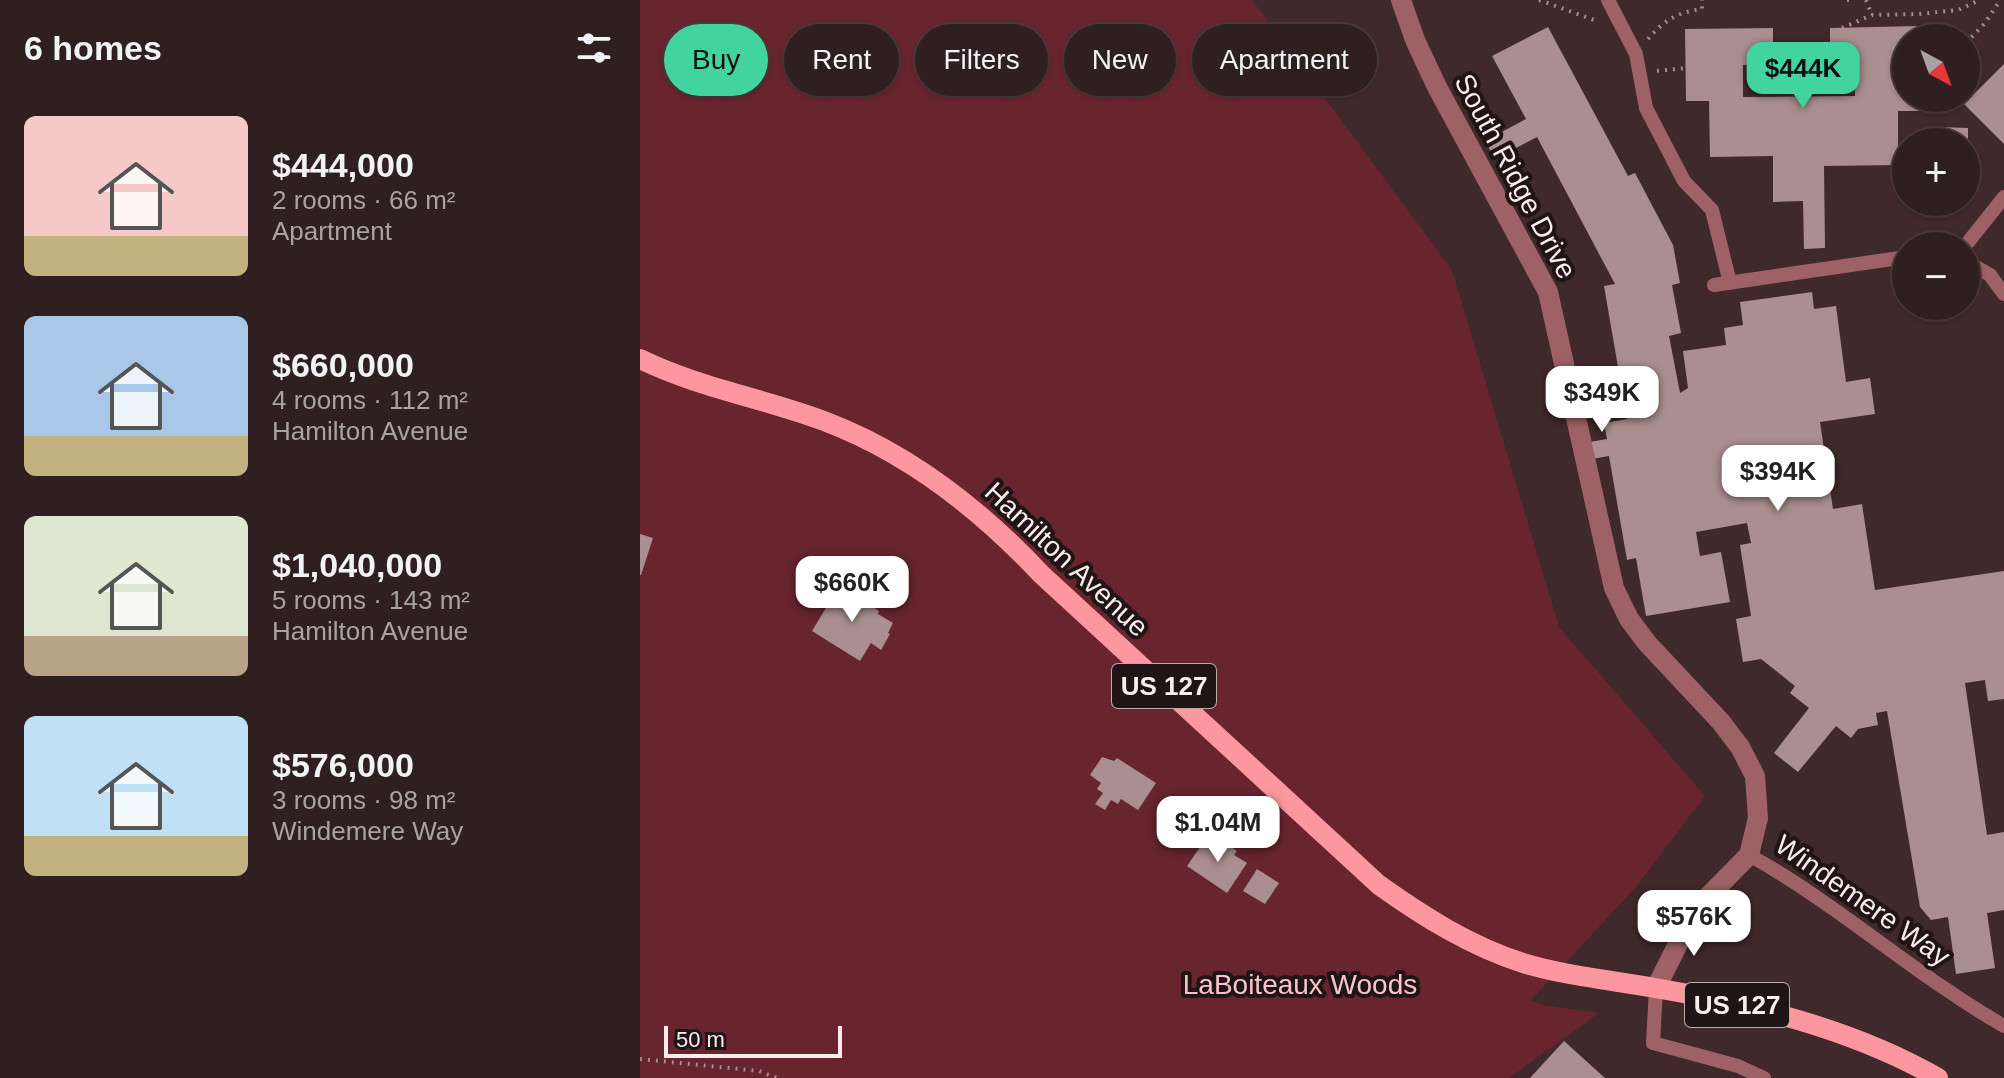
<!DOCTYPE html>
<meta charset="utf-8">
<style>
body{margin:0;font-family:Arial,sans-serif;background:#3c2c2d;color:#f1f3f6;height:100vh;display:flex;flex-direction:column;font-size:30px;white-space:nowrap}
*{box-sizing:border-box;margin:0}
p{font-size:26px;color:#a8a2a5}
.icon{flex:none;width:44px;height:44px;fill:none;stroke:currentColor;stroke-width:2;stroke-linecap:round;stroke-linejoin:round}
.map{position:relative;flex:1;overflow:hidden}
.details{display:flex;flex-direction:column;background:#301f20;width:640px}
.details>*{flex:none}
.guide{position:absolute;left:24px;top:24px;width:760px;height:72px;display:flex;gap:16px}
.needle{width:52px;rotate:139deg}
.controls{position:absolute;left:1252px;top:24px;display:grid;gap:16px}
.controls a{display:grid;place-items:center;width:88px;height:88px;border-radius:50%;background:#301f20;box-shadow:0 2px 6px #0004,0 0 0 2px #4b3d3e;font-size:40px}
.scale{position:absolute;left:24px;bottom:20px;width:178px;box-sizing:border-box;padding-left:8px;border:4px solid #fceced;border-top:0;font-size:22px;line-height:28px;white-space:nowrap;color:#fceced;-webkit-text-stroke:6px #201516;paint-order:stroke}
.price{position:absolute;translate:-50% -68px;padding:0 18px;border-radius:16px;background:#fff;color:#222;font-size:26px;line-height:52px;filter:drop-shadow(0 2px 4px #0008)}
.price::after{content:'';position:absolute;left:50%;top:48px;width:24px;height:18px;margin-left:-12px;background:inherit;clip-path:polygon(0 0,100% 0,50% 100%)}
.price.on{background:#42d4a0;color:#111}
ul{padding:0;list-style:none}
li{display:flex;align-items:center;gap:24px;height:200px;padding:0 24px}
li span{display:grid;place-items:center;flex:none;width:224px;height:160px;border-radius:12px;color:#555}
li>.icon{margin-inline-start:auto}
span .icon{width:96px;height:96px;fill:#fffc;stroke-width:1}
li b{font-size:34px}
h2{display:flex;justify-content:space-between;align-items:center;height:96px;padding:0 24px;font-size:34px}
.pill{padding:0 28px;border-radius:36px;background:#301f20;box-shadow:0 2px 6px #0004,0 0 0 2px #4b3d3e;font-size:28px;line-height:72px}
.pill.on{background:#42d4a0;color:#111}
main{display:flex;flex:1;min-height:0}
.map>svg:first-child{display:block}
.green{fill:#68252e}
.building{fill:#ab8f90}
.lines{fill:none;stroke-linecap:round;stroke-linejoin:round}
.path{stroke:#a18e8f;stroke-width:4;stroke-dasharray:2 6;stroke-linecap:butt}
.service{stroke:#9e6165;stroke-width:14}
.minor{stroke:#9e6165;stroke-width:20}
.primary{stroke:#fc979f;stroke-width:20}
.labels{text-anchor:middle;stroke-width:8;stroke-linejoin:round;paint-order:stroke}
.shield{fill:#201516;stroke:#baacac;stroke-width:2}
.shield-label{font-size:26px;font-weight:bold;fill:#fceced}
.street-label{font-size:28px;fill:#fceced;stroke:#201516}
.park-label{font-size:28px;fill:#f8c4c7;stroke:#201516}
</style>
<main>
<section class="details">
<h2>6 homes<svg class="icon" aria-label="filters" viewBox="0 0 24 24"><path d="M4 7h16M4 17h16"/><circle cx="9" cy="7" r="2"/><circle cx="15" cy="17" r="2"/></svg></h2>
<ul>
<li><span style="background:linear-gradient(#f6c9c9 75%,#c2b280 0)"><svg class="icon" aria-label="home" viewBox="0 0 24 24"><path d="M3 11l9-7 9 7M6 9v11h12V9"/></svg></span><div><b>$444,000</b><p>2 rooms · 66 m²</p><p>Apartment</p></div></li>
<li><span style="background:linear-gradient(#a9c7e8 75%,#c2b280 0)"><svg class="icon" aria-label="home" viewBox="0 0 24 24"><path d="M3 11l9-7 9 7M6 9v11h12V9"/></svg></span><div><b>$660,000</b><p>4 rooms · 112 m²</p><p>Hamilton Avenue</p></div></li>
<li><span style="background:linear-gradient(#dfe7d0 75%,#b9a48a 0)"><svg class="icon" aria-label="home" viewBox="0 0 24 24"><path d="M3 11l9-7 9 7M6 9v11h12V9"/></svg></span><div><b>$1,040,000</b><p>5 rooms · 143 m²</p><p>Hamilton Avenue</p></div></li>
<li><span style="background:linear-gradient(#bfe0f5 75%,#c2b280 0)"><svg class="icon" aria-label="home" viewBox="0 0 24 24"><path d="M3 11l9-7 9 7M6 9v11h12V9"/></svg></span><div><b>$576,000</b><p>3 rooms · 98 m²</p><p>Windemere Way</p></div></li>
</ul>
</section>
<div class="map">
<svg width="1364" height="1078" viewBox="0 0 1364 1078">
<rect width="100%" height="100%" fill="#40292b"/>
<path class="green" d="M0 0H612L812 270 919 627 1065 796 996 887 891 1000 903 1005 959 1013 869 1078H0Z"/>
<path class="building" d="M1279 26V38H1266V98H1280V111H1258V165L1184 166 1185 248 1164 249 1163 201 1133 202V156L1070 157 1069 101H1046L1045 29 1133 28V64L1103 65V97L1215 96 1214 63H1190V28Z
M908 27 988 176 995 173 1033 245 1040 283 1032 285 1041 333 1029 336 1040 393 1048 388 1043 351 1086 345 1084 328 1103 325 1100 302 1172 292 1174 309 1196 306 1206 382 1230 378 1235 414 1180 422 1193 509 1222 504 1235 590 1364 571V699L1348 701 1345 680 1325 683 1347 835 1364 832V910L1347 913 1355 968 1316 974 1308 917 1291 920 1280 907 1247 711 1236 713 1238 725 1218 729 1211 738 1196 726 1158 772 1134 753 1169 708 1150 693 1155 686 1121 659 1103 662 1096 619 1111 616 1100 545 1111 543 1107 523 1056 532 1060 556 1081 552 1090 602 1006 616 996 558 987 560 969 456 946 460 944 443 967 439 964 423 987 419 964 286 975 284 897 137 855 159 845 141 886 119 852 56Z
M1364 64V144L1324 104Z
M697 69 704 82 696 87 689 73Z
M1297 127 1328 128V142H1297Z
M0 534 13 538 1 575H0Z
M201 583 223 597 221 599 239 611 238 614 253 623 248 633 250 634 241 650 231 643 220 661 172 631Z
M462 757 474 761 477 758 516 783 498 810 481 799 478 804 471 800 465 810 455 804 463 793 457 789 461 783 450 775Z
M567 837 582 847 585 843 597 851 594 855 607 863 587 893 547 866Z
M617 869 639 883 625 904 603 891Z
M924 1041 965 1078H890Z"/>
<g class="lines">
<path class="path" d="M899 0 957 21
M1207 0H1211
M1226 0 1232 15
M1202 28 1232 15 1279 14 1318 10 1340 0
M1008 39C1023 21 1038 12 1062 9V0
M1326 43 1345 23 1359 2
M1017 71 1046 68
M0 1059 119 1071 137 1078"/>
<path class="service" d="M968 0 996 54 1006 108 1044 181 1072 210 1090 283
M1325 246 1364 197
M1326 261 1350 275 1364 294
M1074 285 1266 257
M1109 855C1199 905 1275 975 1364 1026
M1016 988 1013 1043 1098 1066 1124 1078"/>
<path class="minor" d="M761 0 775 40 797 87 908 292 974 588 989 619 1007 643 1081 722 1100 747 1115 776 1118 818 1109 855 1055 910 1016 988"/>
<path class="primary" d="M0 359C59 388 123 398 184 421 269 453 340 509 401 574L739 885C784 917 830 946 883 963 926 976 971 980 1015 988 1110 1004 1213 1029 1298 1078"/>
</g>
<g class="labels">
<g class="shield">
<rect x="472" y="664" width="104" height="44" rx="6"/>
<rect x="1045" y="983" width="104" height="44" rx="6"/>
</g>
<g class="shield-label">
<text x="524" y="695">US 127</text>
<text x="1097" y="1014">US 127</text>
</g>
<g class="street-label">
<text transform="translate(876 176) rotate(62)" y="10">South Ridge Drive</text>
<text transform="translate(427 559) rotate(43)" y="10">Hamilton Avenue</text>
<text transform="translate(1223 900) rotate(35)" y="10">Windemere Way</text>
</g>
<g class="park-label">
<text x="660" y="994">LaBoiteaux Woods</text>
</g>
</g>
</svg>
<div class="controls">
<a><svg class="needle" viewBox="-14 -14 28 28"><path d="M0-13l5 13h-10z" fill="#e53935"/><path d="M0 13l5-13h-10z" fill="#a8a2a5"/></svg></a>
<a>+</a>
<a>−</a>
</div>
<div class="scale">50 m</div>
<b class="price on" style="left:1163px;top:110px">$444K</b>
<b class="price" style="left:962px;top:434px">$349K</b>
<b class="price" style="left:1138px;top:513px">$394K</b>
<b class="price" style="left:212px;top:624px">$660K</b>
<b class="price" style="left:578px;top:864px">$1.04M</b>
<b class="price" style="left:1054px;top:958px">$576K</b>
<div class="guide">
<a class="pill on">Buy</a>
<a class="pill">Rent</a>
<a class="pill">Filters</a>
<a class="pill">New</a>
<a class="pill">Apartment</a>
</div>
</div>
</main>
